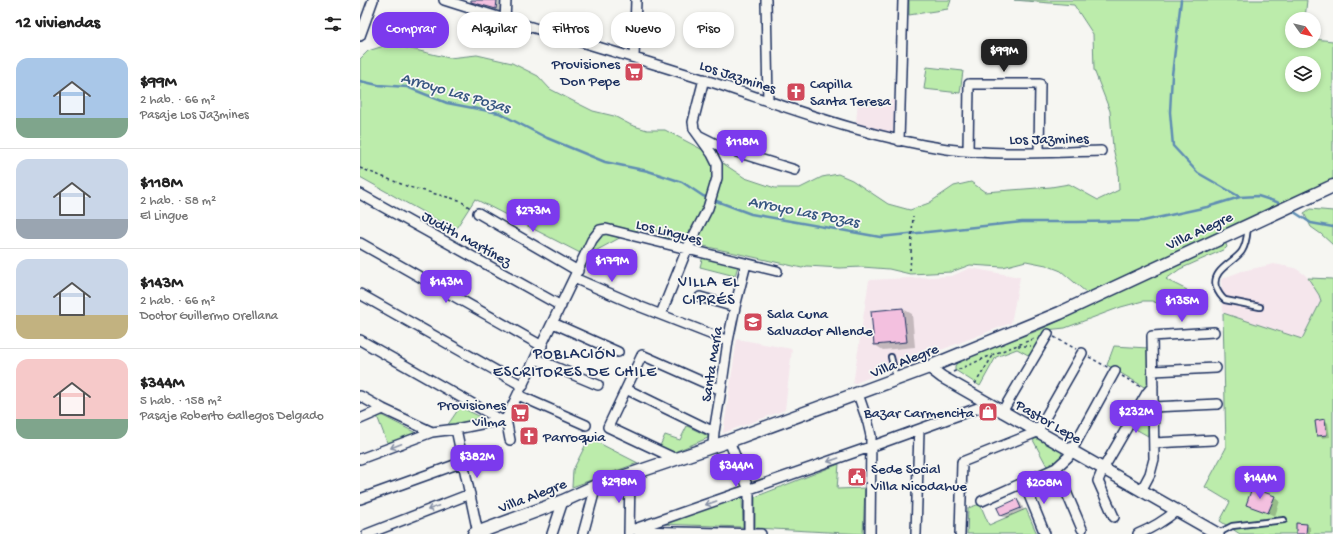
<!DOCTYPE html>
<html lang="es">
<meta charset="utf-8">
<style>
body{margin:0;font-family:"Gochi Hand",sans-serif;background:#f6f6f6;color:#222;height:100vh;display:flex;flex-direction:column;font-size:15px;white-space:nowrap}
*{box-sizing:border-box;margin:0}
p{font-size:13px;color:#767676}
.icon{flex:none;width:22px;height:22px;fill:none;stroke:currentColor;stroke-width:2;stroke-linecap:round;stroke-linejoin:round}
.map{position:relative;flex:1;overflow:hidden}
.side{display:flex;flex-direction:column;background:#fff;width:360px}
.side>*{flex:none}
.hud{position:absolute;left:12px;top:12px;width:380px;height:36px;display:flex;gap:8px}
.needle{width:26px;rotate:124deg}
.tools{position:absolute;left:925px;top:12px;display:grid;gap:8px}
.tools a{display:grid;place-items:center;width:36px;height:36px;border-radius:50%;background:#fff;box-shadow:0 2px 6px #0003;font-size:20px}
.price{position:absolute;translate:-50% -34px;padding:0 9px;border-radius:8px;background:#7c3aed;color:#fff;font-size:13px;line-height:26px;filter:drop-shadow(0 1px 2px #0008)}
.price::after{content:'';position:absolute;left:50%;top:24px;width:12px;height:9px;margin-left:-6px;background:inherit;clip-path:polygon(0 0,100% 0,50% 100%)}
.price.current{background:#222;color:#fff}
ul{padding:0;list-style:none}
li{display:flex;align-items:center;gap:12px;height:100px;padding:0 16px}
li+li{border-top:1px solid #e0e0e0}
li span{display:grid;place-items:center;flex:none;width:112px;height:80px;border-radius:12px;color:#555}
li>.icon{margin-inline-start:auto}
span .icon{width:48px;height:48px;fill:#fffc;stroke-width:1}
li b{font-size:17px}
h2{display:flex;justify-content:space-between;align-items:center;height:48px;padding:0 16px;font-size:17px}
.tag{padding:0 14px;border-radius:16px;background:#fff;box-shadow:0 2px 6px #0003;font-size:14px;line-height:36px}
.tag.current{background:#7c3aed;color:#fff}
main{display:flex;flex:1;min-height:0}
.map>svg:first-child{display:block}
.built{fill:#f5e6ec}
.green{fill:#bcecab;stroke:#6c8e84;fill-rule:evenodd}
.shadow{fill:#0003}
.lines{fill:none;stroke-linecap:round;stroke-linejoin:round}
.stream{stroke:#5e8db3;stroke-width:2.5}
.building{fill:#f3c0df;stroke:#1b2f5e}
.service-casing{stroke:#1b2f5e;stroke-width:8}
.minor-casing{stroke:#1b2f5e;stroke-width:12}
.tertiary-casing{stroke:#1b2f5e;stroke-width:14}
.secondary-casing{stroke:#1b2f5e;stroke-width:15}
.path{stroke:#1b2f5e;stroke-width:1.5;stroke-dasharray:3 3;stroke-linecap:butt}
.service{stroke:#f6f6f2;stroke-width:4.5}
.minor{stroke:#f6f6f2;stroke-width:9}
.tertiary{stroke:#f6f6f2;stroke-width:11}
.secondary{stroke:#f6f6f2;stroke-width:12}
.oneway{stroke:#8892a8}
.labels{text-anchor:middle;stroke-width:3.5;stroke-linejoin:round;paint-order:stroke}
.poi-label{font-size:15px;fill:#1b2f5e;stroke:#f6f6f2;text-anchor:start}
.street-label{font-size:15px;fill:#1b2f5e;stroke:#f6f6f2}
.water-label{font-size:16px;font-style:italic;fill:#375681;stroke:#f6f6f2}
.neighbourhood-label{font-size:16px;letter-spacing:1px;fill:#1b2f5e;stroke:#f6f6f2}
</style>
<main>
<section class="side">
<h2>12 viviendas<svg class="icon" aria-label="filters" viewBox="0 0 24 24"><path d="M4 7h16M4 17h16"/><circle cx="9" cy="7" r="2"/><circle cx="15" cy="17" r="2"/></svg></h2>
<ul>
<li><span style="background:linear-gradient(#a9c7e8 75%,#7fa58c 0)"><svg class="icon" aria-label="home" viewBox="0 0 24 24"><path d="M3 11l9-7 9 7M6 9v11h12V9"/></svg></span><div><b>$99M</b><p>2 hab. · 66 m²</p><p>Pasaje Los Jazmines</p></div></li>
<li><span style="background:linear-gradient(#c9d6e8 75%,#9aa5b1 0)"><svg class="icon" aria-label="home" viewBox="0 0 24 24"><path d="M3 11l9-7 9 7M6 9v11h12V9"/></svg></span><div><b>$118M</b><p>2 hab. · 58 m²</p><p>El Lingue</p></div></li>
<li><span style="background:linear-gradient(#c9d6e8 70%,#c2b280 0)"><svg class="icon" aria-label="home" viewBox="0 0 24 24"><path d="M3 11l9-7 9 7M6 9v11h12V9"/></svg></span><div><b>$143M</b><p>2 hab. · 66 m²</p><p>Doctor Guillermo Orellana</p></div></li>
<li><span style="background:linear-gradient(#f6c9c9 75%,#7fa58c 0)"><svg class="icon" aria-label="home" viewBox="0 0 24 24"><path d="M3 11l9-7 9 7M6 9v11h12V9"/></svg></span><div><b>$344M</b><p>5 hab. · 158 m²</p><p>Pasaje Roberto Gallegos Delgado</p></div></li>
</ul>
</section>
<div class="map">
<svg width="973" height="534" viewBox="0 0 973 534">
<rect width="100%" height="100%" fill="#f6f6f2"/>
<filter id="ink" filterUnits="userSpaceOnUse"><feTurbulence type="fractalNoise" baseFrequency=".025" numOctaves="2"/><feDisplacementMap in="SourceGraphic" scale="8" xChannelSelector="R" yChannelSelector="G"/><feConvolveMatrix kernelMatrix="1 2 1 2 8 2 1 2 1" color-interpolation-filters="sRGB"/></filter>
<g filter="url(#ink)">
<path class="built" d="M498 100H535L533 134 496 123Z
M914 264 935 268 944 274 948 278 959 295 961 301 942 339 863 313 861 279 882 271Z
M610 268 660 277 651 323 493 384 509 280 592 276Z
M377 339 432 349 425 410 363 433Z"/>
<path class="green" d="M549 0H591L588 9 549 15Z
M654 0H947L945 19H932V41H954V39L973 41V180L727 293 701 271 686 265 666 261 643 267 610 265 591 272 550 274 529 269 502 267 480 268 447 266 442 268 299 236 293 224 267 234 226 256 115 199 95 230 0 177V59L8 51 30 44 89 58 117 55 152 63 178 76 190 89 213 101 233 111 254 116 271 125 287 130H305L343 150 385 178 415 188H440L462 177 478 174 492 180 528 204 550 210 569 203 594 186 611 182 625 192 691 187 709 184 738 200 759 190 758 168 753 148 750 111 734 70 733 34 714 5ZM932 63H954V85H932Z
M567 67 603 71 600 93 564 89Z
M950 209 973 211V245L961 234 951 227 944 213Z
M864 243 866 244 867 247 865 249 820 269 806 279 809 281 827 290 823 293 806 292 802 297 801 302 799 304 792 301H783L761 307 705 328 686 330 670 356 657 349 636 357 620 386 595 370V366L598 361 682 329Z
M343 256 378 266 375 276 340 267Z
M948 278 973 279V534H880L866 525 860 521 870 502 845 487 866 448 863 313 942 339 961 301 959 295Z
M754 346 788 348 789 386 786 388 747 365Z
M789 398 788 436 772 427Z
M100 407 125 419 87 426Z
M21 415 56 433 28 445 17 416Z
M327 426 348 436V438L312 453 299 448 305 435 320 440Z
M229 438 278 463 212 487 213 470Z
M678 438 702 451 701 460 688 468 673 440Z
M479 464 477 489 505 488 503 534 395 528V497Z
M382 497 383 527 300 524Z
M620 504 629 525 666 509 677 534H607L608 508Z"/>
<path class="shadow" d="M115 0H143L142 12 121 6 114 2Z
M543 309 552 314 555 347 523 350 515 345 512 312Z
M965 420 968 423 970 437 962 438 958 435Z
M914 497 920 501 915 516 887 504Z
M657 500 661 503 664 510 646 518 642 516 639 509Z
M946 525 950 527V534H937Z"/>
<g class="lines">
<path class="stream" d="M821 0 812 75 810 112 813 146 838 173 880 197 898 196 917 202 923 205
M0 81 18 85 47 87 87 103 139 113 187 138 245 162 288 171 322 182 343 196 391 214 520 237 662 222H716L783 221 847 207 880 197
M931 210 951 223 973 227"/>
</g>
<path class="building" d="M111 0H137L136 9 111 2Z
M543 308 547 342 514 345 511 311Z
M965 419 967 435 957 436 955 421Z
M892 488 915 496 908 513 886 505Z
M657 499 661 508 641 516 637 508Z
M936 523 947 524 946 534H936Z"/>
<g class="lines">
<defs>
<path id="service" d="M888 226C887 235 887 243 882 251 875 262 851 270 856 287 858 292 861 297 865 300L900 307
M531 357 536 378
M857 534 872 526 924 520"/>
<path id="minor" d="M84 0C171 28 258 52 345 80 425 106 504 137 587 149 638 156 690 152 741 151
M406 0 408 101
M145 20 146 0
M0 36 13 0
M274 58 276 0
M340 136 364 148 435 170
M539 141 543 0
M608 151 609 84H680L679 152
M0 194 201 306
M118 213 218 271
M0 243 182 346
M214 278 281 307 368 341
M0 294 163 386
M340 297 375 307
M301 314 327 249 348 208 357 178V164L352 154 334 129 333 122 344 79
M193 323 258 352
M0 340 141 420
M176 359 238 385
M793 371 856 368
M266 389 354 432
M498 394 508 423 511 436 510 534
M158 395 226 425
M0 396 23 409 72 432 96 429 146 419 232 240 240 230 246 229 417 271
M793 407 858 404
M642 412 688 334
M0 419 23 409
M146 419 150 440
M96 429 118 533
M369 441 389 490V534
M794 443 853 440
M353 445 354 432 361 390 368 341 375 307 386 264
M0 459 72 432
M316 459 248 427 282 355 361 390
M696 468 722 529
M664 483 685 534
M781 491 790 474 794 459 792 336 854 332
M0 499 103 462
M622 501 696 468 708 457 755 371
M754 517 738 481 743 469 787 393 793 386
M269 531 510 447 629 404
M277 531 401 534
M7 534 110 494
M192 534 203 501
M223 534 236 486
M269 534 270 475
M556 534 559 430
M600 534 602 462 677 432 722 353
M778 534C792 528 804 521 816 511"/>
<path id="tertiary" d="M569 367 582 377 858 534"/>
<path id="secondary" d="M114 534 203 501 236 486 369 441 569 367 700 313 973 186"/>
</defs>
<use href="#service" class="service-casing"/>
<use href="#minor" class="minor-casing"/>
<use href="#tertiary" class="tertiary-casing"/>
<use href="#secondary" class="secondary-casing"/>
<path class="path" d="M0 168 49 187 99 200 112 209
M550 271 553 216
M694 337 716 349
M658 346H671
M729 357 749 368
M593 372 634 354 676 338
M762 376 781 387
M615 384 634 354"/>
<use href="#service" class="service"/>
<use href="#minor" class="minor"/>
<use href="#tertiary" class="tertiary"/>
<use href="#secondary" class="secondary"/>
</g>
<defs><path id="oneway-shaft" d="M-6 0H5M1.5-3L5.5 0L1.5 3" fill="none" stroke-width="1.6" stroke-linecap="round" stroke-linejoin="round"/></defs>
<g class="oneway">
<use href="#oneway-shaft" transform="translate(36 446) rotate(159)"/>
<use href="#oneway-shaft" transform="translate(473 460) rotate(161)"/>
<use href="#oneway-shaft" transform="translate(351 503) rotate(161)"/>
<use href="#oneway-shaft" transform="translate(73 508) rotate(159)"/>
</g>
</g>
<defs>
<symbol id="supermarket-square" viewBox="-11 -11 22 22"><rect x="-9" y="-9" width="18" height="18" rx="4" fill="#d1495b" stroke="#f6f6f2"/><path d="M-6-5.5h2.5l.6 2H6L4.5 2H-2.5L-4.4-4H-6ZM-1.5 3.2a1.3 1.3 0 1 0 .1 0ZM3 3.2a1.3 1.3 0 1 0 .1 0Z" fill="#fff"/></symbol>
<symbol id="church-square" viewBox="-11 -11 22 22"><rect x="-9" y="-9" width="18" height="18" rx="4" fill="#d1495b" stroke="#f6f6f2"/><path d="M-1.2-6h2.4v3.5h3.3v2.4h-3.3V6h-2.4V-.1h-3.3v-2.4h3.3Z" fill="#fff"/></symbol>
<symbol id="school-square" viewBox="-11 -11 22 22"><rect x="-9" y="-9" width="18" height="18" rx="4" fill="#d1495b" stroke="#f6f6f2"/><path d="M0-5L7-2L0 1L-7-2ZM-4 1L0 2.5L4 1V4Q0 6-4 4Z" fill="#fff"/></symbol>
<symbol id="shop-square" viewBox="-11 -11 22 22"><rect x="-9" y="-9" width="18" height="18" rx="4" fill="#d1495b" stroke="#f6f6f2"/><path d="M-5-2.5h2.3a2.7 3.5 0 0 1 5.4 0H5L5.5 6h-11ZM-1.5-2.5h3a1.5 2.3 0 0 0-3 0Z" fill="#fff"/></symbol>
<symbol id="civic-square" viewBox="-11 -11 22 22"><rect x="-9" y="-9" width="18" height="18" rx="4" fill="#d1495b" stroke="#f6f6f2"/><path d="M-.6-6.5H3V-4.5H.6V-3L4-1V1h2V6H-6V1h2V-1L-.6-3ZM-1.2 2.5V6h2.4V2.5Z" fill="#fff"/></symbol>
</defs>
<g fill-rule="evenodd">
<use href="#supermarket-square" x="263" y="61" width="22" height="22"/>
<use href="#church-square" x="425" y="81" width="22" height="22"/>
<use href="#school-square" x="382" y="311" width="22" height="22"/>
<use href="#shop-square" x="617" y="401" width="22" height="22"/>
<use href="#supermarket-square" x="149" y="402" width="22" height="22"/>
<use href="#church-square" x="158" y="425" width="22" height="22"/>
<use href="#civic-square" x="486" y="466" width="22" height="22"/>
</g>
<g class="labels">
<g class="poi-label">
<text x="260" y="68" text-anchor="end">Provisiones<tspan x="260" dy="17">Don Pepe</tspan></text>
<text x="450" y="88">Capilla<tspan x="450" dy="17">Santa Teresa</tspan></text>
<text x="407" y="318">Sala Cuna<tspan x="407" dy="17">Salvador Allende</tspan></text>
<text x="146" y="409" text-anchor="end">Provisiones<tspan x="146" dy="17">Vilma</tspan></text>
<text x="614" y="417" text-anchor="end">Bazar Carmencita</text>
<text x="183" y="441">Parroquia</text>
<text x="511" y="473">Sede Social<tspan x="511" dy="17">Villa Nicodahue</tspan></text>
</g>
<g class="street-label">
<text transform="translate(378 76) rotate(18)" y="5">Los Jazmines</text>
<text transform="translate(689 138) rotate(-1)" y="5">Los Jazmines</text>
<text transform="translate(839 230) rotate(-25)" y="5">Villa Alegre</text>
<text transform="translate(309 231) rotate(14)" y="5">Los Lingues</text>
<text transform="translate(107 238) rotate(29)" y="5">Judith Martínez</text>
<text transform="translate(544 360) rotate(-21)" y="5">Villa Alegre</text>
<text transform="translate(351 364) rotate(-81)" y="5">Santa María</text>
<text transform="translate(689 421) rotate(30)" y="5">Pastor Lepe</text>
<text transform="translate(172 495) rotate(-21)" y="5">Villa Alegre</text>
</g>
<g class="water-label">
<text transform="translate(96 91) rotate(16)" y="6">Arroyo Las Pozas</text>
<text transform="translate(444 210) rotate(11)" y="6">Arroyo Las Pozas</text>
</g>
<g class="neighbourhood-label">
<text x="349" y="286">VILLA EL<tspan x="349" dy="18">CIPRÉS</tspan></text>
<text x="215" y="358">POBLACIÓN<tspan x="215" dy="18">ESCRITORES DE CHILE</tspan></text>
</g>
</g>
</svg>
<div class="tools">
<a><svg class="needle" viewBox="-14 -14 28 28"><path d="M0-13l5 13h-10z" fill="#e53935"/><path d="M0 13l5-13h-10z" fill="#767676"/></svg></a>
<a><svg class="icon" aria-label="layers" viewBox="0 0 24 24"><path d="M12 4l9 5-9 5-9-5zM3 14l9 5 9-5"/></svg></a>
</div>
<b class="price current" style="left:644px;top:73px">$99M</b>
<b class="price" style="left:382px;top:164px">$118M</b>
<b class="price" style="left:173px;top:233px">$273M</b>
<b class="price" style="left:252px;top:283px">$179M</b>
<b class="price" style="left:86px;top:304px">$143M</b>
<b class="price" style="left:822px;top:323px">$135M</b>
<b class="price" style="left:776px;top:434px">$232M</b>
<b class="price" style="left:117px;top:479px">$382M</b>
<b class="price" style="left:376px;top:488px">$344M</b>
<b class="price" style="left:900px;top:500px">$144M</b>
<b class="price" style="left:259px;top:504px">$298M</b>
<b class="price" style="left:684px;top:505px">$208M</b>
<div class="hud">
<a class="tag current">Comprar</a>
<a class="tag">Alquilar</a>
<a class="tag">Filtros</a>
<a class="tag">Nuevo</a>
<a class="tag">Piso</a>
</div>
</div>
</main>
